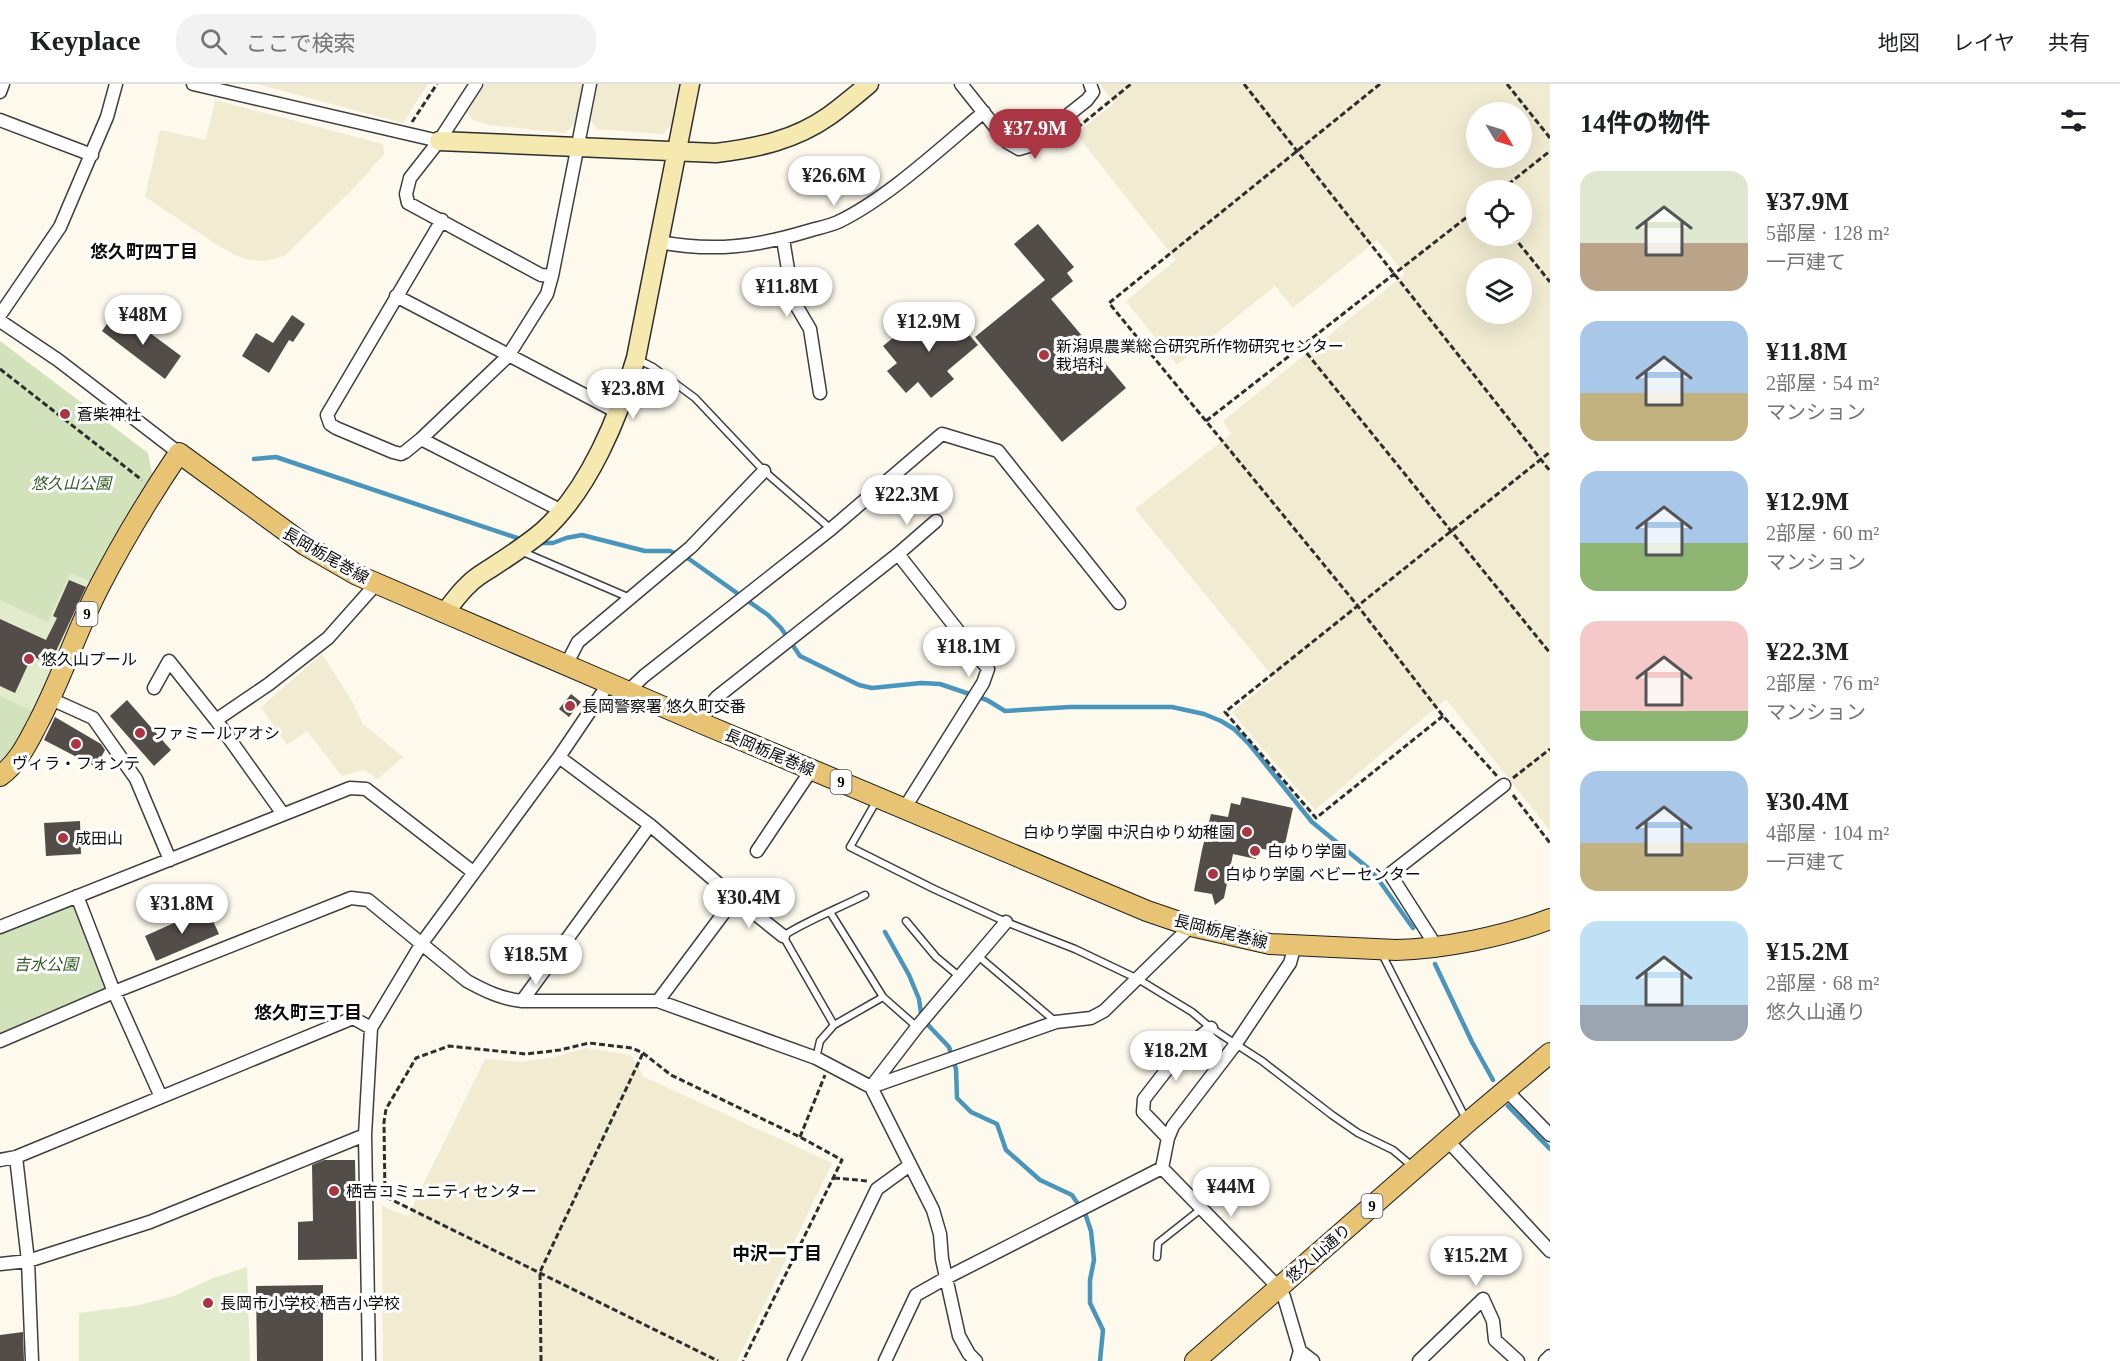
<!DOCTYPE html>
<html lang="ja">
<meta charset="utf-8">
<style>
body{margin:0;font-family:"Times New Roman","Noto Sans JP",serif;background:#f2f2f2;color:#202124;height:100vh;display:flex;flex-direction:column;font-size:22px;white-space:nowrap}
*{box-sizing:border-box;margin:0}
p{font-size:20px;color:#757577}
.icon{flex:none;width:33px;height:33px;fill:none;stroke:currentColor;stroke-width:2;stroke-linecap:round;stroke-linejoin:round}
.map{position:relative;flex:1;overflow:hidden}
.sheet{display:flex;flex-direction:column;background:#fff;width:570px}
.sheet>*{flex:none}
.needle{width:39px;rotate:128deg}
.controls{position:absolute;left:1466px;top:18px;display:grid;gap:12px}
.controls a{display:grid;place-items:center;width:66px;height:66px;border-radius:50%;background:#fff;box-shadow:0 6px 24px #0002;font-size:30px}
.price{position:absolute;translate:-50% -51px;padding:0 14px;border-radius:21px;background:#fff;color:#222;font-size:20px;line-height:39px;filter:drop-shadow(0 2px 3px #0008)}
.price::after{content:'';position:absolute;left:50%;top:36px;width:18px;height:14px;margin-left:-9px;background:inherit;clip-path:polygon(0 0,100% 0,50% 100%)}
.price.current{background:#aa3643;color:#fff}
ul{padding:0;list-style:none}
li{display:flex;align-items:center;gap:18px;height:150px;padding:0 30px}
li span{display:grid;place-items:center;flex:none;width:168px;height:120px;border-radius:18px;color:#555}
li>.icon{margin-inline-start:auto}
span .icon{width:72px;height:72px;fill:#fffc;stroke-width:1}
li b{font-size:26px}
h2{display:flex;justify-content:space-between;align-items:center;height:72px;padding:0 30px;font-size:26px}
header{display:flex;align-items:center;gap:36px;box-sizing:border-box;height:84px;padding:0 30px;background:#fff;border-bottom:2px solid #e0e0e0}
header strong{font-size:28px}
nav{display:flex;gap:33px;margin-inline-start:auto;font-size:21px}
.search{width:420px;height:54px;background:#f2f2f2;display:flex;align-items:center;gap:15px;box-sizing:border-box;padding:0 21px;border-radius:24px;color:#757577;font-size:22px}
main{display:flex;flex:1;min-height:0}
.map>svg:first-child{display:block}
.farmland{fill:#f0ebd1;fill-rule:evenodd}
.green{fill:#d2e3bb}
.pitch{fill:#e2ebcc}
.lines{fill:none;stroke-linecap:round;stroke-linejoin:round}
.stream{stroke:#4995bc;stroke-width:4.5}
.building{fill:#534d4a}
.lane-casing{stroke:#3f3f3f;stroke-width:9}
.street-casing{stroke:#3f3f3f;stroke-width:15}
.secondary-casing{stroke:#2e2e2e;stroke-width:21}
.primary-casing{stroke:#1d1d1d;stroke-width:22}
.path{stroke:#2e2e2e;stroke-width:3;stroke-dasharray:6 3;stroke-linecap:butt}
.lane{stroke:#fff;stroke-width:6}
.street{stroke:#fff;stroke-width:12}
.secondary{stroke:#f5e9b0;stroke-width:18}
.primary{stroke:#e7c373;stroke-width:20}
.poi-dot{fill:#aa3643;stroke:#fff;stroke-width:2}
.labels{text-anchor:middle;stroke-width:6;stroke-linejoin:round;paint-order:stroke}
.shield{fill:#fff;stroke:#555;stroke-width:1.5}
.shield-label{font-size:15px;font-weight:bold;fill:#0c0c0c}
.poi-label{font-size:16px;fill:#0c0c0c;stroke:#fff;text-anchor:start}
.park-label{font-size:16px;font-style:italic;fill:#345b25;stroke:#fff}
.street-label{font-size:16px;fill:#0c0c0c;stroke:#fff}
.neighbourhood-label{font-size:18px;font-weight:bold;fill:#0c0c0c;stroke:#fff}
</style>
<header>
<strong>Keyplace</strong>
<div class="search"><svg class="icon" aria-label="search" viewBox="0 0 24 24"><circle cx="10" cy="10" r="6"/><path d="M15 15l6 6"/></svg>ここで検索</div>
<nav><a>地図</a><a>レイヤ</a><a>共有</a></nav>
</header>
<main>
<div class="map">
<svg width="1550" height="1277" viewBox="0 0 1550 1277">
<rect width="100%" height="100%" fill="#fdf9ed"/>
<path class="farmland" d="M257 0H428L403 39Z
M485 0H584L576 38 565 49 490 41 473 36 467 28Z
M598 0H681L672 41 663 50 597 45 591 37Z
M1100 0H1550V747L1446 615 1315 726 1232 628 1274 594 1135 425 1231 350 1223 337 1405 190 1377 156 1293 224 1275 202 1177 281 1126 217 1176 176 1076 50 1114 19ZM1476 28H1521V74H1476ZM1476 106H1521V152H1476ZM1476 184H1521V230H1476Z
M215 16 383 60 384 70 354 104 284 172 266 177 249 176 235 171 214 159 145 113 160 46 206 56Z
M322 570 352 617 363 640 403 673 378 695 364 686 342 692 307 647 287 661 261 623Z
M586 964 631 971 644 993 832 1079 737 1277H383L382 1122 409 1133 415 1117 485 975 520 978 550 974Z"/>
<path class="green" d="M0 257 148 369 154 399 18 662 0 680Z
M72 820 107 905 0 950V850Z"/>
<path class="pitch" d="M70 489 93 499 35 628 0 612V516L48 538Z
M247 1183 250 1277H79V1229L135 1222 174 1212 213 1194Z"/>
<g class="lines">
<path class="stream" d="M254 375 276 373 523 456
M537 459H553L566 454 582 451 645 467H670L689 475 768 531 781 544 800 572 859 601 872 604 921 599 940 600 987 616 1005 627 1070 623H1172L1204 630 1221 637 1234 645 1250 661 1312 738 1373 788 1413 844
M885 848 909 891 919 915 921 929 929 942 949 963 956 985 957 1014 971 1028 997 1040 1006 1066 1040 1096 1072 1111 1086 1132 1091 1147 1094 1176 1090 1196V1219L1103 1246 1100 1277
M1435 880 1472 958 1493 996
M1508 1022 1550 1065"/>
</g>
<path class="building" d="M1038 140 1074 183 1067 189 1073 197 1051 215 1126 304 1062 358 975 253 1045 196 1014 160Z
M945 223 978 261 947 287 954 295 931 314 918 298 906 309 887 287 897 279 883 262 910 240 916 247Z
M114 230 142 251 146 246 181 272 165 295 102 247Z
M292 231 305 240 293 258 289 256 269 289 242 272 256 249 273 259Z
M69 496 86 503 50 580 32 572 15 609 0 602V535L46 556 57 534 53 532Z
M571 610 581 618 569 633 559 625Z
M127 616 171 666 154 682 110 632Z
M55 633 101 660 105 666 96 683 44 656Z
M1242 713 1293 724 1283 769 1258 764 1256 775 1233 770 1224 814 1215 821 1212 810 1194 807 1202 766 1211 730 1228 733 1231 719 1240 721Z
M80 737 81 770 46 772 44 739Z
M207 824 219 850 156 877 145 852Z
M324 1076H355L357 1175 298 1176V1138L313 1137 312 1081Z
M323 1201V1277H257L256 1202Z
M23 1248 24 1277H0V1251Z"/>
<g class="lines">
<defs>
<path id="lane" d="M639 276 653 283 695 314 764 387 831 445
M523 468 630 514
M877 716 850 763 934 805 1006 838 1075 865 1138 895 1192 928 1211 944 1262 977 1332 1031 1358 1049 1393 1066 1412 1082
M865 811C837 825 808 836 783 852L834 941 883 913
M830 828 883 913 917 943
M906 837 936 873 960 893
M1382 870 1466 1035
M978 872 1056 938
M816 974 820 957 834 941
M1157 1173 1158 1159 1201 1125"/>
<path id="street" d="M193 0 439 57
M476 0 439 57 410 94 406 110 408 119 541 191 552 192
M961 0 1007 58 1019 65 1029 62 1087 16 1093 8 1090 0
M0 8 3 0
M0 36 92 71
M442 136 327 331 330 340 336 344 393 368 401 370 405 368 421 355 508 272 547 210 552 192 590 0
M783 155 793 216 810 245 820 309
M659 158C714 168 755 163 808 147 818 144 829 142 838 138 888 114 942 63 984 28
M396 212 617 328
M0 231 60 143 107 33 116 0
M0 237 58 276 179 369
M421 355 562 427
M898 470 988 585 983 599 904 725
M566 581 578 558 691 463 764 387
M154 604 169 577 216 636
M627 608 644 592 831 445 942 350 998 367 1119 519
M51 615 93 634 136 695 170 776
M701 639 711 620 717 613 898 470 936 437
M559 673 650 741 735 814 658 917
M283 730 216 636 269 600 328 554 376 500
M757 767 812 685
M77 812 114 908 161 1013
M735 814 783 852
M0 843 350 704 366 705 473 788
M1436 862 1390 790 1504 701
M522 917 650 741
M0 957 114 908 351 814 368 816 467 897C485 907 502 915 522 917H658L816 974 871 1003 1056 938 1091 934 1104 927 1191 842
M1505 1005 1550 1051
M1168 1054 1143 1028 1144 1015 1182 966 1211 944
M1448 1057 1550 1167
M16 1073 28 1177 32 1277
M0 1076 16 1073 353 934 371 944
M1162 1084 1168 1054 1173 1042 1235 961 1290 879 1295 861
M1162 1084 1279 1204 1284 1213 1300 1267 1297 1277
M0 1180 28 1177 150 1138 365 1051
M1300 1267 1313 1277
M369 1277 365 1051 371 944 422 859 559 673 609 599
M794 1277 877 1105 910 1081
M885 1277 916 1211 946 1194 1162 1084
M976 1277 969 1270 959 1252 942 1175 940 1150 933 1126 871 1003 917 943 1006 838
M1419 1277 1483 1215 1493 1237 1495 1256 1518 1277
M1545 1277 1550 1272"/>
<path id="secondary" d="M439 57 716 69C757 64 795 56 829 32 843 22 856 11 869 0
M444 529C452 520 459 509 468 501 475 493 485 488 494 482 511 471 528 460 543 447 589 406 619 332 636 274L690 0"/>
<path id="primary" d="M0 692C18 679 27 660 37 641 60 598 75 551 97 507 120 462 150 412 179 369L305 461 357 491 701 639 1147 827 1191 842 1270 860 1396 866C1443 865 1506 852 1550 835
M1195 1277 1468 1038 1550 969"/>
</defs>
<use href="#lane" class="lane-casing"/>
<use href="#street" class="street-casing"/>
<use href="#secondary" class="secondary-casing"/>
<use href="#primary" class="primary-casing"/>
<path class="path" d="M1244 0 1550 387
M1380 0 1109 219 1357 521 1443 632 1497 692
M1507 0 1550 54
M412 38 437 0
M1077 44 1131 0
M1501 106 1550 67
M1513 152 1550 198
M1301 262 1550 569
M0 285 142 396
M1206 337 1476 126
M1443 632 1316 734 1225 628 1550 368
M1513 694 1550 665
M1513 711 1550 759
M800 1053 825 991
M834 1094 868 1097
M378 1109 718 1277
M385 1112 384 1038 386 1025 416 974 449 962 526 970 560 966 589 959 632 964 643 969 671 991 800 1053 842 1076 743 1277
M541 1277 540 1188 643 969"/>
<use href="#lane" class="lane"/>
<use href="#street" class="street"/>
<use href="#secondary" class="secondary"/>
<use href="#primary" class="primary"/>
</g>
<g class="poi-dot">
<circle cx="1044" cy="271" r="6"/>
<circle cx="65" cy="330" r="6"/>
<circle cx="29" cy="575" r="6"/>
<circle cx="570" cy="622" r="6"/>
<circle cx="140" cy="649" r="6"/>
<circle cx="76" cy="660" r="6"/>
<circle cx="1247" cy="748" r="6"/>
<circle cx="63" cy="754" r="6"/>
<circle cx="1255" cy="767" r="6"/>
<circle cx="1213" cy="790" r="6"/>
<circle cx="334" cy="1107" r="6"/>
<circle cx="208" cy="1219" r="6"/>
</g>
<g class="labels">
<g class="shield">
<rect x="76.5" y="518" width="21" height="24" rx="4.5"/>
<rect x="830.5" y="686" width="21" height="24" rx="4.5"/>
<rect x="1361.5" y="1110" width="21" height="24" rx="4.5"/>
</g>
<g class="shield-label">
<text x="87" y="535">9</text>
<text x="841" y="703">9</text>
<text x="1372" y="1127">9</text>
</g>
<g class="poi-label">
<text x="1056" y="268">新潟県農業総合研究所作物研究センター<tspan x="1056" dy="18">栽培科</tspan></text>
<text x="77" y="336">蒼柴神社</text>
<text x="41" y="581">悠久山プール</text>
<text x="582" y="628">長岡警察署 悠久町交番</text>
<text x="152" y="655">ファミールアオシ</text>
<text x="76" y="685" text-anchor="middle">ヴィラ・フォンテ</text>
<text x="1235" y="754" text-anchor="end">白ゆり学園 中沢白ゆり幼稚園</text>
<text x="75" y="760">成田山</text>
<text x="1267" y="773">白ゆり学園</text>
<text x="1225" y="796">白ゆり学園 ベビーセンター</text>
<text x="346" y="1113">栖吉コミュニティセンター</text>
<text x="220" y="1225">長岡市小学校 栖吉小学校</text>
</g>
<g class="park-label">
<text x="71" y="405">悠久山公園</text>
<text x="46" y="886">吉水公園</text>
</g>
<g class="street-label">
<text transform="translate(326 471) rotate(30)" y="6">長岡栃尾巻線</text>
<text transform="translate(770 668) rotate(23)" y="6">長岡栃尾巻線</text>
<text transform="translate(1221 847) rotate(14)" y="6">長岡栃尾巻線</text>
<text transform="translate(1318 1169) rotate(-41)" y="6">悠久山通り</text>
</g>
<g class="neighbourhood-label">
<text x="144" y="174">悠久町四丁目</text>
<text x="308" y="935">悠久町三丁目</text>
<text x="777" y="1176">中沢一丁目</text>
</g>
</g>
</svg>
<div class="controls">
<a><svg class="needle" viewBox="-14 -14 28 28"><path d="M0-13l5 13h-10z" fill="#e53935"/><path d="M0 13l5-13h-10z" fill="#757577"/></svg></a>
<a><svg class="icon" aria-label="locate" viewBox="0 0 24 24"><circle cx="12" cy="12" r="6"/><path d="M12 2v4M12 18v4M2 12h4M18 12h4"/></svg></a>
<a><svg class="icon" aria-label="layers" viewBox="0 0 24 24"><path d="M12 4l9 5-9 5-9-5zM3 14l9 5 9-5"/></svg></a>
</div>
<b class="price current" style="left:1035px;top:76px">¥37.9M</b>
<b class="price" style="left:834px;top:123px">¥26.6M</b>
<b class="price" style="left:787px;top:234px">¥11.8M</b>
<b class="price" style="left:143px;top:262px">¥48M</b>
<b class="price" style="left:929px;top:269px">¥12.9M</b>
<b class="price" style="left:633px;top:336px">¥23.8M</b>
<b class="price" style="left:907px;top:442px">¥22.3M</b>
<b class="price" style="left:969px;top:594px">¥18.1M</b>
<b class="price" style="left:749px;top:845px">¥30.4M</b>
<b class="price" style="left:182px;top:851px">¥31.8M</b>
<b class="price" style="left:536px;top:902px">¥18.5M</b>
<b class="price" style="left:1176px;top:998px">¥18.2M</b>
<b class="price" style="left:1231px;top:1134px">¥44M</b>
<b class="price" style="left:1476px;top:1203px">¥15.2M</b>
</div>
<section class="sheet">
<h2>14件の物件<svg class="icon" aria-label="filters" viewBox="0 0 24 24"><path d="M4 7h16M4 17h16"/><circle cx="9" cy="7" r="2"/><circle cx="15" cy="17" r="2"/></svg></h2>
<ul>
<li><span style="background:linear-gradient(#dfe7d0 60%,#b9a48a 0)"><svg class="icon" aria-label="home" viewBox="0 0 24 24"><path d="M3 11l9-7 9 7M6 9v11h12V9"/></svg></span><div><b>¥37.9M</b><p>5部屋 · 128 m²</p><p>一戸建て</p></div></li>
<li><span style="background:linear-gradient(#a9c7e8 60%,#c2b280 0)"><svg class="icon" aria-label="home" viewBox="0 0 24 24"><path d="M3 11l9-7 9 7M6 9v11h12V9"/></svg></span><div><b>¥11.8M</b><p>2部屋 · 54 m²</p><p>マンション</p></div></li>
<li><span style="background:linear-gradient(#a9c7e8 60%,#8fb573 0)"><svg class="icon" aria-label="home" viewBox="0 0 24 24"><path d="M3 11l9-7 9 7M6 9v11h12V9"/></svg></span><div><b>¥12.9M</b><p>2部屋 · 60 m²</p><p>マンション</p></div></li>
<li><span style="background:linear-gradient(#f6c9c9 75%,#8fb573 0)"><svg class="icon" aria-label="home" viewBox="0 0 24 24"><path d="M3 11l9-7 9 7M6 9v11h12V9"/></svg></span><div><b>¥22.3M</b><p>2部屋 · 76 m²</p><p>マンション</p></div></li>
<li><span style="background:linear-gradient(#a9c7e8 60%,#c2b280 0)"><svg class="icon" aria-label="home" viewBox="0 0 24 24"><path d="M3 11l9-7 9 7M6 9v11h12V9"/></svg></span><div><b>¥30.4M</b><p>4部屋 · 104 m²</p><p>一戸建て</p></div></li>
<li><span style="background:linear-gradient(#bfe0f5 70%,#9aa5b1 0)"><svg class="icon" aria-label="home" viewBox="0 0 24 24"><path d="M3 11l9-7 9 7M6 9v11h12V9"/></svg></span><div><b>¥15.2M</b><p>2部屋 · 68 m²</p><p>悠久山通り</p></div></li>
</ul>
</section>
</main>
